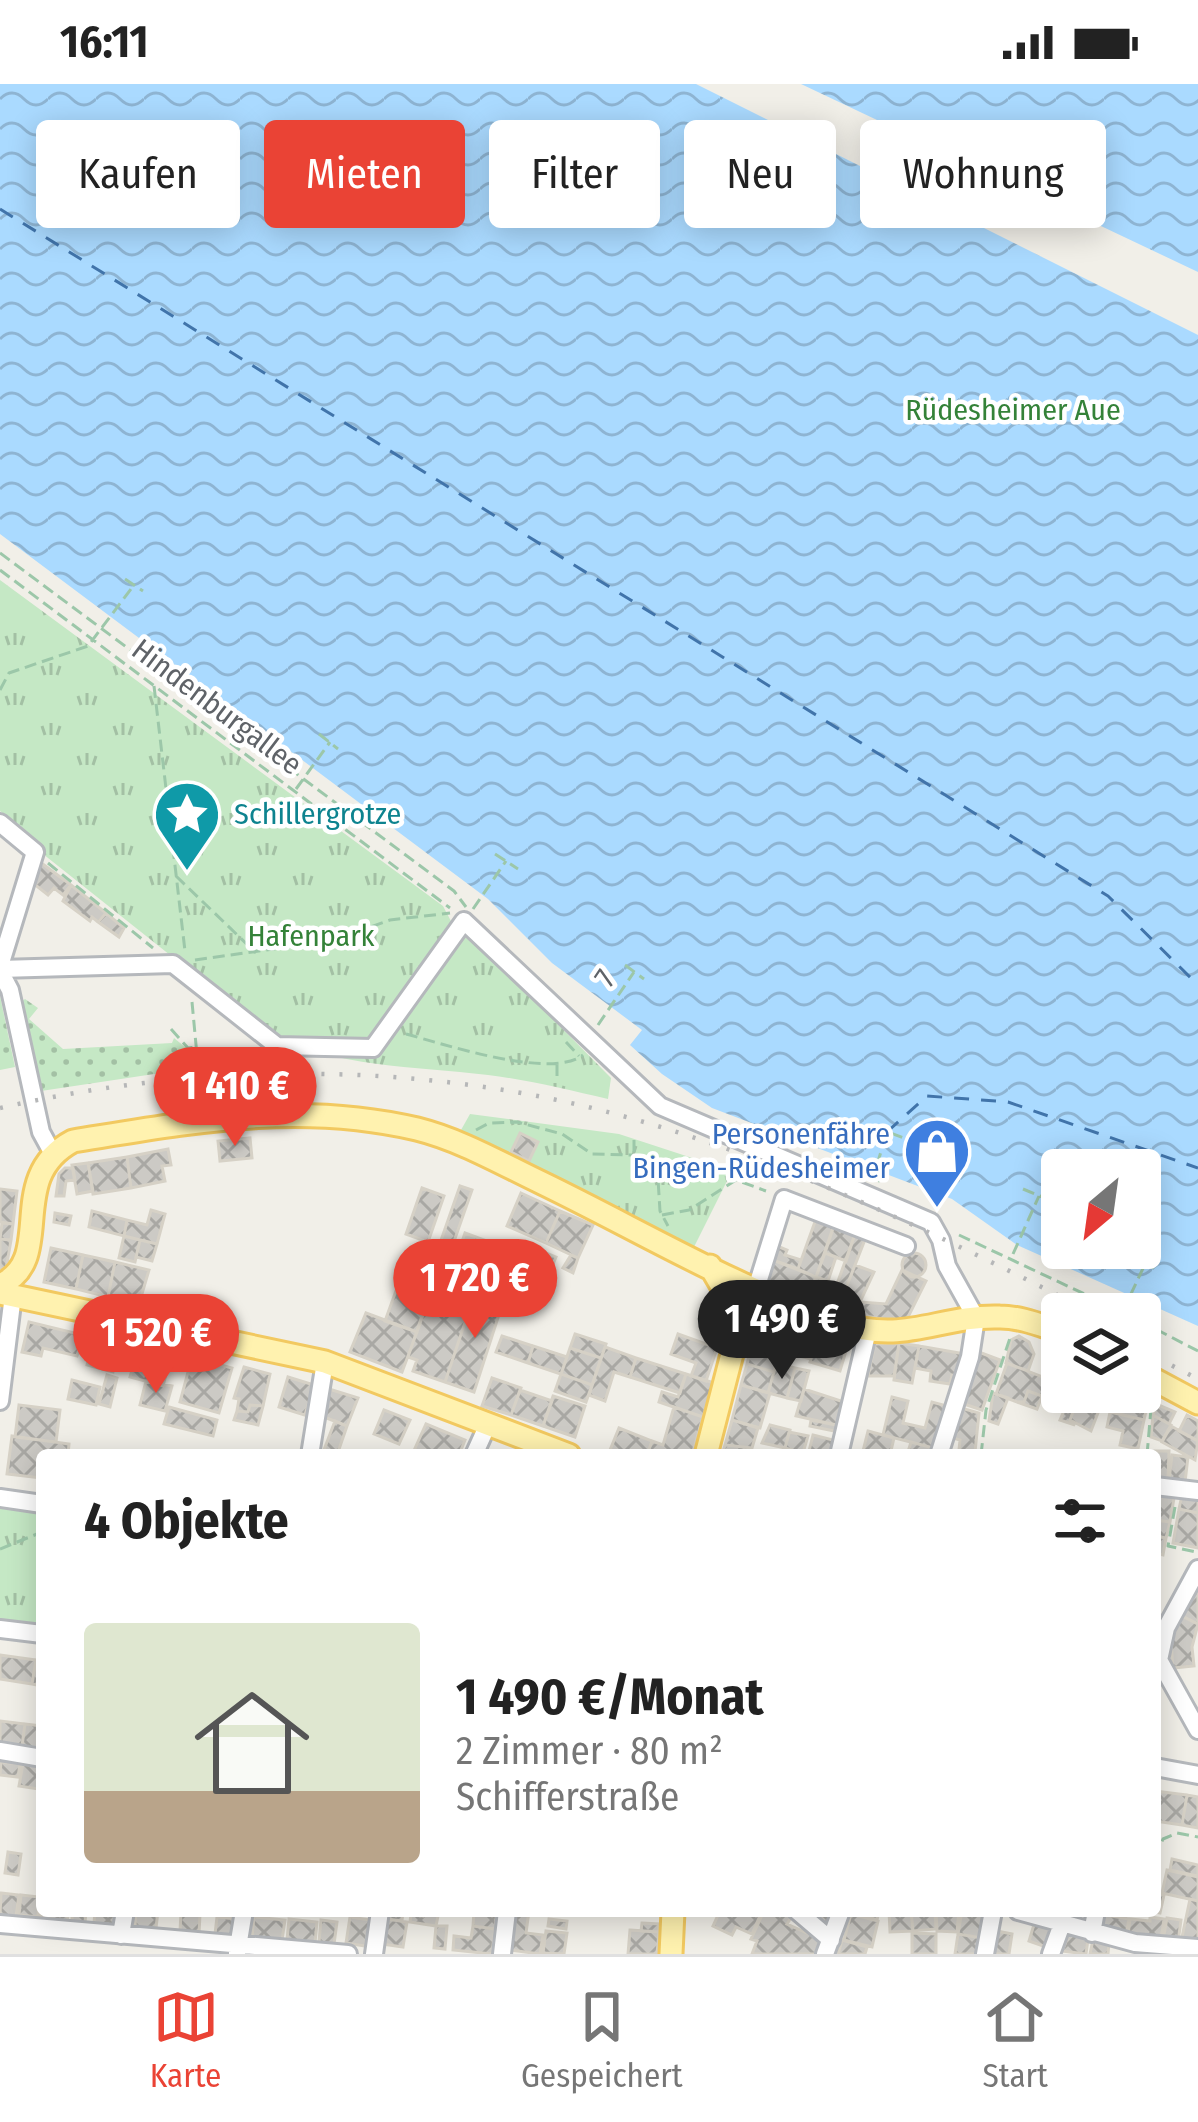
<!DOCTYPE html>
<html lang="de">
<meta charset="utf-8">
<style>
body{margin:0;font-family:"Fira Sans Condensed",sans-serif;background:#f2f2f2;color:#222;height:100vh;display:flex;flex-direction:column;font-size:45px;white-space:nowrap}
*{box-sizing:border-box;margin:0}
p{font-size:39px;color:#767676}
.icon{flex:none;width:66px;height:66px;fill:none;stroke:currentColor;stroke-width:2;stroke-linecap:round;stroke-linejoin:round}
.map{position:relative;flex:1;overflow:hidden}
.side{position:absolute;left:36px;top:1365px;width:1125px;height:468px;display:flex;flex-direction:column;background:#fff;border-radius:12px;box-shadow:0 6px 30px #0003}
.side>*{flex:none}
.guide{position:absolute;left:36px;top:36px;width:1128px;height:108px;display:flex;gap:24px}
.needle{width:78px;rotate:209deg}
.buttons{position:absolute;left:1041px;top:1065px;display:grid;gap:24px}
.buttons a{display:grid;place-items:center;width:120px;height:120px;border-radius:12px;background:#fff;box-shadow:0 6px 30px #0003;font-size:60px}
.price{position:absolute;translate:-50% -102px;padding:0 27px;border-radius:42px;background:#ea4335;color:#fff;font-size:39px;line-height:78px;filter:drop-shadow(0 3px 6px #0008)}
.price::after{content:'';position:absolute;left:50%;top:72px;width:36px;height:27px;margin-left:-18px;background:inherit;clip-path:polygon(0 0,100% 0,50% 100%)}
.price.current{background:#222;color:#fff}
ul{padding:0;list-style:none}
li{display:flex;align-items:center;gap:36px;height:300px;padding:0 48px}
li span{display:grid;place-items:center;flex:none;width:336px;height:240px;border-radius:12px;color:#555}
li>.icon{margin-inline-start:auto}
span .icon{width:144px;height:144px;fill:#fffc;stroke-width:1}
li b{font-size:51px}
h2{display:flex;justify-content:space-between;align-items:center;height:144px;padding:0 48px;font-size:51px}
.pill{padding:0 42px;border-radius:12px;background:#fff;box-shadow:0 6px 30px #0003;font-size:42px;line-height:108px}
.pill.current{background:#ea4335;color:#fff}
.status{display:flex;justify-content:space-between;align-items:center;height:84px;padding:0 60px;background:#fff;direction:ltr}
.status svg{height:33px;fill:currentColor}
.tab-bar{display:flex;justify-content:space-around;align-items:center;height:168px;border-top:3px solid #e0e0e0;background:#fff;font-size:33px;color:#767676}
.tab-bar a{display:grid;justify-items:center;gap:6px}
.tab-bar .current{color:#ea4335}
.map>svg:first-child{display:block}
.grass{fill:url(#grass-dots)}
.park{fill:url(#park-tufts)}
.water{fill:url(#water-waves);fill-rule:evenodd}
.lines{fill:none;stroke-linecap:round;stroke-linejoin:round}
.ferry{stroke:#4174aa;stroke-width:3;stroke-dasharray:15 12;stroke-linecap:butt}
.building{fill:url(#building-cross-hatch);stroke:#d6d1c6;stroke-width:3}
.minor-casing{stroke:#b5b8bc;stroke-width:22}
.major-casing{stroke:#f2c960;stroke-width:27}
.path{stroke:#9cc7a9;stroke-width:3;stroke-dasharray:12 6;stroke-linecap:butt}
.minor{stroke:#fff;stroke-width:16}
.major{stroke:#fff2af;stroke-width:21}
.rail{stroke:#b6b7b8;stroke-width:4.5;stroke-dasharray:3 15;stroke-linecap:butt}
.labels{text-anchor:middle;stroke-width:9;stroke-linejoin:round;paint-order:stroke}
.park-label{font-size:30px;fill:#348238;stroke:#fff}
.street-label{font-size:30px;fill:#5f6368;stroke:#fff}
.culture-label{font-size:30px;fill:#0d838f;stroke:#fff;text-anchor:start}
.shop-label{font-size:30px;fill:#366cbe;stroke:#fff;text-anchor:end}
</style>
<div class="status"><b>16:11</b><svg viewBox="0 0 49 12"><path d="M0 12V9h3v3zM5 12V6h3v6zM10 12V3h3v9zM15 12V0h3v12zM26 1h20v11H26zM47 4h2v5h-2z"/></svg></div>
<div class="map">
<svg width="1198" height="1870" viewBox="0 0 1198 1870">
<defs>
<pattern id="grass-dots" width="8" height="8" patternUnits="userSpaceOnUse" patternTransform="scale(3)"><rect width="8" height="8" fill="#c5e8c5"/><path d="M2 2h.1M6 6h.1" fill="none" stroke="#a3c0a4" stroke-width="1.8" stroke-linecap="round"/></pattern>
<pattern id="park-tufts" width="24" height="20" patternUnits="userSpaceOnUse" patternTransform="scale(3)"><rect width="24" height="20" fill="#c5e8c5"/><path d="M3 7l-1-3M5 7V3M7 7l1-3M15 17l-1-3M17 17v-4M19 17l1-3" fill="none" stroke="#a3c0a4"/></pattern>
<pattern id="water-waves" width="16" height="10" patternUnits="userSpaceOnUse" patternTransform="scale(3)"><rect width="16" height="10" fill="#aadaff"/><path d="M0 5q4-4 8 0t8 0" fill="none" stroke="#8eb4d2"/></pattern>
<pattern id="building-cross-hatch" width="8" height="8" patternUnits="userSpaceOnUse" patternTransform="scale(3)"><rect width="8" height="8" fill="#cccac5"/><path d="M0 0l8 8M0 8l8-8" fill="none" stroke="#a9a8a4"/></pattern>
</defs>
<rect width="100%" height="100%" fill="#f1efe8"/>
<path class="grass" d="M0 912 15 983 0 986Z
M25 915 38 924 29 935 63 965 172 959 174 954 191 968 194 984 41 1007 21 918Z"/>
<path class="park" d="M0 496 443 822 452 839 477 858 611 994 608 1015C568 1006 529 996 488 991 413 982 337 984 268 949L43 770 0 727Z
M470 1030 619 1050 732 1087 692 1167 461 1046Z
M0 1421 42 1427V1544L0 1538Z"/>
<path class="water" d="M0 0H696L1198 251V1242L1017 1161 952 1115 712 1024 662 990 630 961 642 946 552 879 488 815 0 450ZM1062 1086H1140V1164H1062Z
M801 0H1198V188Z"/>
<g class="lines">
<path class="ferry" d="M0 125 1108 812 1198 901
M887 1048 927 1012 1008 1018 1198 1084"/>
</g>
<path class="building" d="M40 778 71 801 63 811 54 804 48 811 34 800Z
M71 801 106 829 98 838 92 833 90 837 63 817Z
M106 829 124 844 119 853 98 838Z
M520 1049 538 1058 529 1077 511 1068Z
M250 1054 252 1074 220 1077 218 1057Z
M168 1065 171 1081 162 1082 165 1097 131 1104 127 1073Z
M127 1073 131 1104 93 1110 88 1079Z
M88 1079 93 1107 77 1110 72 1081Z
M65 1084H73L75 1096 66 1097 64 1112H56L59 1090Z
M460 1102 472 1106 451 1166 439 1162Z
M422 1104 444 1112 428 1158 406 1150Z
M0 1105 17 1107 13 1140 0 1138Z
M521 1109 560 1127 546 1159 507 1142Z
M151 1126 165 1130 157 1160 124 1152 127 1136 147 1141Z
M92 1127 127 1136 124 1152 89 1143Z
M560 1127 593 1141 578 1174 546 1159Z
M55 1129 71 1132 69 1141 54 1138Z
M816 1135 834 1141 816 1193 798 1185Z
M2 1139 13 1140 11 1156 0 1155Z
M834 1141 855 1150 846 1177 825 1169Z
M465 1149 500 1162 492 1184 457 1172Z
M855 1150 866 1153 846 1204 837 1200Z
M124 1152 140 1156 135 1178 119 1174Z
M0 1155 11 1156 6 1185 0 1184Z
M140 1156 157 1160 152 1177 136 1173Z
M777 1162 787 1166 785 1171 801 1176 798 1185 773 1176Z
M51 1164 83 1171 76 1205 44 1198Z
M499 1166 537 1176 529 1194 493 1181Z
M444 1167 484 1182 445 1298 413 1287 417 1276 408 1273Z
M541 1167 556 1173 545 1199 529 1194Z
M825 1169 836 1173 828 1197 816 1193Z
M902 1181a12 12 0 1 1 24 0a12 12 0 1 1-24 0Z
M83 1171 115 1178 108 1213 76 1205Z
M571 1171 578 1174 573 1189 563 1184Z
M773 1176 816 1193 807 1216 767 1201Z
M115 1178 149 1186 139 1220 108 1213Z
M405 1181 427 1188 422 1201 401 1193Z
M855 1181 874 1188 860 1218 886 1220 902 1186 926 1197 905 1239 837 1227Z
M401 1193 432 1205 417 1248 385 1237Z
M816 1193 846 1204 837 1227 807 1216Z
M476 1206 504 1215 474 1308 445 1298Z
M366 1229 417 1248 402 1288 350 1268Z
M765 1231 796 1241 790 1260 782 1258 774 1288 747 1280 759 1233Z
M29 1238 83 1251 77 1272 43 1264 41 1272 22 1268Z
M796 1241 819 1248 811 1275 787 1269Z
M819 1248 849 1257 840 1287 810 1278Z
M95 1250 121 1258 113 1288 87 1281Z
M575 1250 606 1260 601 1274 570 1264Z
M678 1250 717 1264 706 1297 691 1292 696 1279 671 1270Z
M502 1252 533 1262 528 1279 496 1268Z
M1019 1252 1029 1258 1034 1270 1028 1287 1006 1279 1011 1256Z
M782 1258 790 1260 783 1286 775 1284Z
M140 1259 172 1268 163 1302 130 1293Z
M899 1259 919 1262 912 1299 894 1296Z
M899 1259 894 1292H868L875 1260Z
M533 1262 567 1273 561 1290 528 1279Z
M919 1262 965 1270 962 1292 952 1291 950 1300 930 1297 931 1287 915 1284Z
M605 1263 636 1274 630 1293 614 1288 605 1317 589 1311Z
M570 1264 601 1274 592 1301 561 1290Z
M976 1267 1000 1276 982 1326 958 1318Z
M192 1273 232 1284 219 1329 180 1318Z
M636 1274 686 1290 680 1309 630 1293Z
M1007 1279 1048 1295 1042 1312 1028 1307 1024 1318H1017L996 1310Z
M747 1280 774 1288 768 1309 741 1301Z
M784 1281 795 1284 787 1314 768 1309 775 1284 783 1286Z
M244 1283 270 1290 263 1322 250 1321 248 1328 237 1327 239 1315 234 1314Z
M795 1284 809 1287 801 1317 787 1314Z
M561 1290 592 1301 586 1318 555 1307Z
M686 1290 714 1299 703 1333 659 1318 662 1308 678 1313Z
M107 1291 117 1294 110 1323 99 1320Z
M288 1293 314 1301 305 1331 279 1323Z
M492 1294 521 1304 511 1331 482 1322Z
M72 1296 100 1303 96 1321 68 1315Z
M146 1297 172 1302 165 1327 140 1321Z
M1043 1307a10 10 0 1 1 20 0a10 10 0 1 1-20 0Z
M741 1301 770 1309 760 1344 732 1336Z
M329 1305 358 1314 347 1342 324 1333Z
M804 1305 847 1319 841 1342 796 1332Z
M520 1306 552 1317 543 1342 511 1331Z
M1028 1307 1042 1312 1037 1325 1017 1318H1024Z
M1062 1308H1081L1103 1316 1091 1347 1070 1336 1074 1325 1058 1319Z
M993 1309 1008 1314 998 1340 989 1337Z
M553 1312 585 1322 575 1353 543 1342Z
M892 1313 908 1317 903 1339 925 1344 932 1318 947 1322 937 1365 883 1351Z
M1117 1316 1147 1323 1144 1336 1115 1329Z
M1156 1320 1175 1328 1169 1340 1153 1331Z
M19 1321 60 1326 56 1358 15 1353Z
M250 1321 263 1322 258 1341 234 1336 237 1327 248 1328Z
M954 1322 979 1329 975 1368 959 1366 960 1356 946 1352Z
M1066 1322 1074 1325 1070 1336 1075 1341 1060 1336Z
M169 1323 217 1336 213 1352 164 1340Z
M674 1323 703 1333 692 1371H647L652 1357 663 1361Z
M384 1326 410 1336 399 1360 374 1350Z
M1110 1328 1144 1336 1138 1365 1120 1361 1123 1347 1107 1343Z
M1153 1331 1171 1341 1162 1357 1151 1353Z
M1187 1331 1198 1337V1357L1179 1347Z
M732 1336 758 1344 752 1364 725 1361Z
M811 1336 841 1342 839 1348 810 1342Z
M335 1337 347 1342 337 1371H322Z
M426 1340 465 1356 459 1371H412Z
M770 1341 790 1346 785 1364 762 1359Z
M1171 1342 1198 1357 1195 1376 1162 1358Z
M619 1344 652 1357 647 1371H608Z
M868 1347 894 1354 890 1371 863 1367Z
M789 1348 808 1352 803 1369 785 1364Z
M813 1351 837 1357 833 1371H808Z
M12 1352 69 1360 68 1371H42V1394L7 1390Z
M911 1358 937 1365 935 1371H907Z
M725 1361 752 1364V1371H722Z
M1155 1367H1169L1168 1394 1155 1393Z
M1172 1371 1188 1373 1185 1398 1169 1396Z
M1155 1408H1175L1170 1438 1155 1436Z
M1182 1411 1198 1414V1429L1179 1425Z
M1179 1425 1198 1429V1464L1173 1459Z
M1155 1436 1170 1438 1166 1454 1155 1452Z
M1155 1452 1166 1454 1163 1471 1155 1469Z
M1198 1501V1540L1182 1532Z
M1182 1532 1198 1540 1192 1563 1194 1582 1173 1584 1171 1557Z
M0 1571 36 1576 32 1600 0 1595Z
M36 1576 42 1577V1602L32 1600Z
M0 1637 25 1640 22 1662 0 1659Z
M25 1640 42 1642 38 1665 22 1662Z
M1 1678 20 1680 18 1693 0 1691Z
M23 1680 42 1683 39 1705 19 1702Z
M1155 1707 1187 1711 1182 1741 1155 1737Z
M1187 1711 1198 1713V1744L1182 1741Z
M8 1768 21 1770 18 1791 5 1789Z
M1172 1775 1198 1781V1792L1170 1786Z
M1167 1786 1198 1793V1817L1162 1809Z
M1 1809 19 1811 16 1832 0 1831Z
M1155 1810 1164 1811 1160 1829 1150 1827H1155Z
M21 1811 39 1813 38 1833 19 1831Z
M1190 1815 1198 1817V1861L1181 1858Z
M42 1821V1827H69L67 1837 40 1833Z
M72 1827H86L85 1839 72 1838Z
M95 1827H117L116 1841 94 1839Z
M136 1827H158L156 1844 135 1842Z
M387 1827H403L402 1837 386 1835Z
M424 1827H439L436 1842 410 1838 411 1830 423 1832Z
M474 1827H497L495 1845 473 1842Z
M515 1827H529L526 1849 543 1851 540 1870 510 1866Z
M714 1827H762L752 1850 736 1843 732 1851 713 1842 719 1829Z
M764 1827H791L794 1829 787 1840 827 1858 821 1870H752L757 1857 751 1855Z
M811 1827H839L834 1842 809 1833Z
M852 1827H879L877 1836Z
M889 1827H911L913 1847 890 1848Z
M911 1827H935L936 1845 913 1847Z
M936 1827H959L957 1848 937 1847Z
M962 1827H987L982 1854 958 1850Z
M181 1828 200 1830 199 1850 180 1848Z
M851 1830 878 1837 872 1863 844 1856Z
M1100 1830 1129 1835 1126 1851 1097 1844Z
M217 1833 237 1835 235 1853 215 1850Z
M254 1833 285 1836 282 1856 252 1853Z
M350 1833 370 1836 365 1862 346 1859Z
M1150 1833 1164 1835 1161 1855 1128 1850 1130 1835 1150 1837Z
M1167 1834 1181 1836 1178 1858 1163 1856Z
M289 1835 317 1838 315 1859 287 1856Z
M386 1835 407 1838 403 1863 382 1860Z
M549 1835 567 1837 566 1845 548 1842Z
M321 1836 337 1838 334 1860 319 1858Z
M1035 1837 1056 1843 1049 1864 1029 1857Z
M642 1839 659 1840V1848L641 1847Z
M436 1842H447L445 1865 434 1864Z
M473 1842 495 1845 492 1870 453 1866 454 1852 471 1854Z
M630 1846 659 1848 657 1870H628Z
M992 1846 1012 1850 1009 1870H987Z
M546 1847 567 1849 564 1870 543 1869Z
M912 1849 936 1850V1870H912Z
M1070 1849 1088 1855 1086 1870 1062 1867Z
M958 1850 982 1854 980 1870H955Z
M842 1856 867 1863 865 1870H838Z
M1093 1856 1109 1858 1108 1870H1090Z"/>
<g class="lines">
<defs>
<path id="minor" d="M0 739 35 768 0 882
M0 885 173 880 277 962 373 964 464 837 660 1022 931 1138 941 1156 947 1182 976 1234 970 1273 939 1371
M0 887 10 906 41 1048 53 1070
M756 1205 784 1115 906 1162
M0 1317 13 1211
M310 1371 325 1278
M474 1371 488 1340
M839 1371 868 1246
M1155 1402 1198 1407
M0 1414 42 1420
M1198 1485 1166 1544 1159 1576 1198 1646
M0 1545 42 1550
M0 1667 42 1674
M1155 1683 1198 1691
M797 1827 831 1856
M1018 1827 1135 1859 1198 1864
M0 1840 348 1870
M1092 1849 1096 1827
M121 1851 125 1827
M237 1869 244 1827
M374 1870 380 1827
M502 1870 507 1827
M825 1870 841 1827
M985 1870 993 1827
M1051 1870 1062 1840"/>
<path id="major" d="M0 1201C58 1175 3 1094 73 1057 192 1038 297 1017 417 1045 461 1056 502 1080 542 1099 639 1146 737 1205 839 1239 907 1261 938 1231 1000 1233 1022 1233 1042 1242 1062 1248
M0 1209 325 1278 569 1371
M1140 1288 1198 1319
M706 1371 741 1235 710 1182
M671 1870 673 1827"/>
</defs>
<use href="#minor" class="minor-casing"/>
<use href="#major" class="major-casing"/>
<path class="path" d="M0 469 454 807 466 823
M0 486 450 824
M125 495 143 507
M154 602 185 867
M0 606 9 589 88 562 134 501
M319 650 338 665
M296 705 330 658
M495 770 518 785
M48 779 153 864
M176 792 256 869
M473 825 506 777
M195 876 301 861 345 852 390 836 450 829
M625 881 644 895
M192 918 198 982
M598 941 634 888
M171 945 188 964 197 963
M406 950C444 960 551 996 583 971
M566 958 579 972
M557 980V992
M874 1043 904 1054
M476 1046 489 1039 517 1038 562 1050 592 1070 633 1071
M634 1056V1074L658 1095 660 1127 668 1142
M880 1098 876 1084 887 1048
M1023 1105 1052 1117
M662 1131 689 1126 736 1096 766 1107
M959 1151 1127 1230
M1013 1170 1039 1112
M1135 1175 1154 1184
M1123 1227 1145 1180
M1140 1237 1198 1267
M981 1371 986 1326 1011 1251
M1147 1371 1152 1313
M1175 1423 1168 1462 1196 1468
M0 1465 42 1448
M1155 1774 1163 1755 1177 1749 1198 1753"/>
<use href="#minor" class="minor"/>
<use href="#major" class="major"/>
<path class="rail" d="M0 1024C192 980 397 977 588 1023 764 1066 934 1148 1095 1230
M1140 1265 1198 1295"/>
</g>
<defs>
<symbol id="sight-pin" viewBox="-11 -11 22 30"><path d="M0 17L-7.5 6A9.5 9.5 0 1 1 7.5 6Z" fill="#0f9aa8" stroke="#fff"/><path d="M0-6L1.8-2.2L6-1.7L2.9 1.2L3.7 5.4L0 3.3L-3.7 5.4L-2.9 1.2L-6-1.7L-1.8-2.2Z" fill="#fff"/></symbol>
<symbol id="shop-pin" viewBox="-11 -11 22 30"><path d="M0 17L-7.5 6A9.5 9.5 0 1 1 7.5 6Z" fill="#3f7fe0" stroke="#fff"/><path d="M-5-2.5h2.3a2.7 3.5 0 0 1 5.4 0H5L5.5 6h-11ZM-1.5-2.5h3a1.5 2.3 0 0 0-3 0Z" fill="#fff"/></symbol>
</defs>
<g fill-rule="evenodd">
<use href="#sight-pin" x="149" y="692" width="76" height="104"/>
<use href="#shop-pin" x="899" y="1029" width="76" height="104"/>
</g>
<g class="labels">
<g class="park-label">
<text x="1013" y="336">Rüdesheimer Aue</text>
<text x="311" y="862">Hafenpark</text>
</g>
<g class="street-label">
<text transform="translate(217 623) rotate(37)" y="10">Hindenburgallee</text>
<text transform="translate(605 894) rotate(-56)" y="10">7</text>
</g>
<g class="culture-label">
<text x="234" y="740">Schillergrotze</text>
</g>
<g class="shop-label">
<text x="890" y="1060">Personenfähre<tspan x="890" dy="34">Bingen-Rüdesheimer</tspan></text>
</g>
</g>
</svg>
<div class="buttons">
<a><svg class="needle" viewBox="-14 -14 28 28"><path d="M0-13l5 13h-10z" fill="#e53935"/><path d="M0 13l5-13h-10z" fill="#767676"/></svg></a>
<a><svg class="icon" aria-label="layers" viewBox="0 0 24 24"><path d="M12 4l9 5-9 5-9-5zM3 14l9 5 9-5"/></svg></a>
</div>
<b class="price" style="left:235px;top:1065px">1 410 €</b>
<b class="price" style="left:475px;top:1257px">1 720 €</b>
<b class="price current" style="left:782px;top:1298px">1 490 €</b>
<b class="price" style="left:156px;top:1312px">1 520 €</b>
<div class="guide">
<a class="pill">Kaufen</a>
<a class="pill current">Mieten</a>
<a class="pill">Filter</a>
<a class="pill">Neu</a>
<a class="pill">Wohnung</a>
</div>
<section class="side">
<h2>4 Objekte<svg class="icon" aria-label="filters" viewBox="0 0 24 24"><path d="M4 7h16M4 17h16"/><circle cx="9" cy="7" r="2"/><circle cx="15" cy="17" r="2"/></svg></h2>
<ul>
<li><span style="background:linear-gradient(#dfe7d0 70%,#b9a48a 0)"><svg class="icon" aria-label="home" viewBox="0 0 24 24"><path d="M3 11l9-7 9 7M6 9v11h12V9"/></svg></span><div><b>1 490 €/Monat</b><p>2 Zimmer · 80 m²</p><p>Schifferstraße</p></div></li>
</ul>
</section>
</div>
<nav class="tab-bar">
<a class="current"><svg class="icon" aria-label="map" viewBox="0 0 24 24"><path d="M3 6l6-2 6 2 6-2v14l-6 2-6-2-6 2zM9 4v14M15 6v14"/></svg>Karte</a>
<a><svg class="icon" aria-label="saved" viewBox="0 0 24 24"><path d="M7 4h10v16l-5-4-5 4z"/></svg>Gespeichert</a>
<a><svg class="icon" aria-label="home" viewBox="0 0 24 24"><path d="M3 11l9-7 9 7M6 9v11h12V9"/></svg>Start</a>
</nav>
